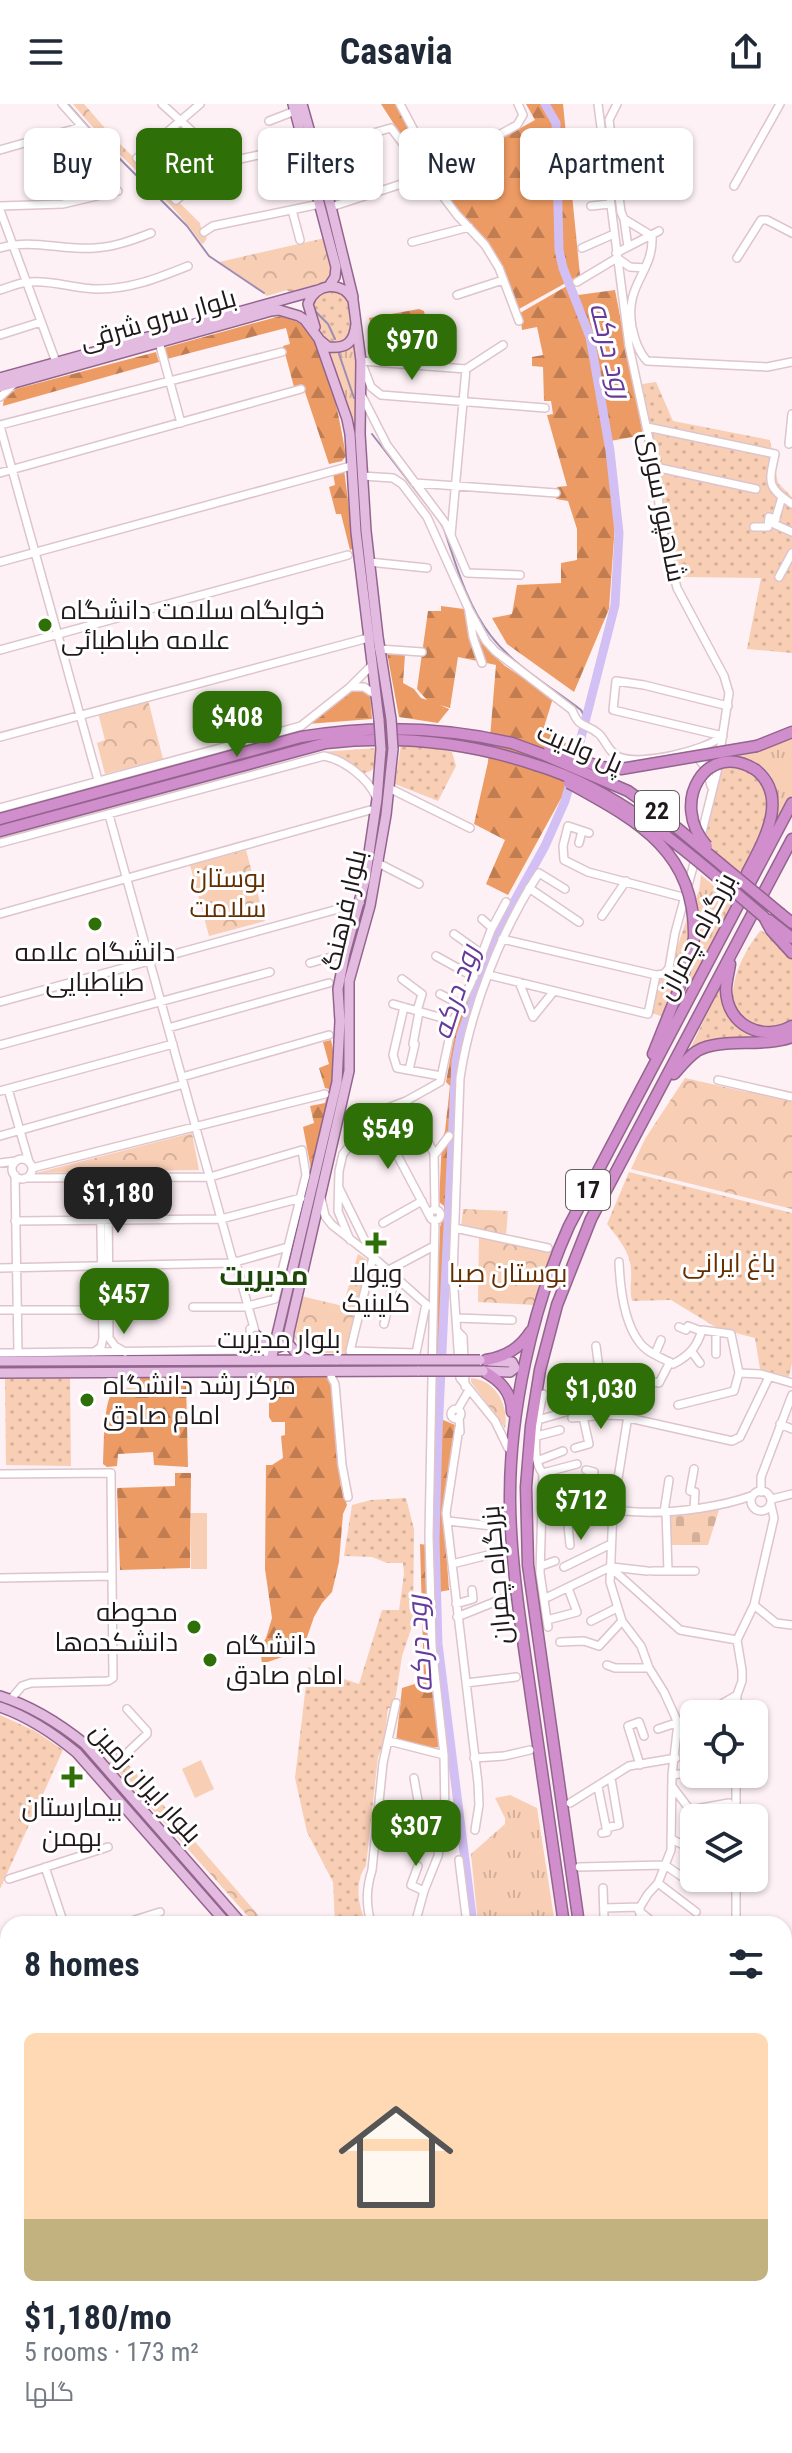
<!DOCTYPE html>
<meta charset="utf-8">
<style>
body{margin:0;font-family:"Roboto Condensed",Cairo,sans-serif;background:#f2f2f3;color:#1f2937;height:100vh;display:flex;flex-direction:column;font-size:30px;white-space:nowrap}
*{box-sizing:border-box;margin:0}
p{font-size:26px;color:#747a83}
.icon{flex:none;width:44px;height:44px;fill:none;stroke:currentColor;stroke-width:2;stroke-linecap:round;stroke-linejoin:round}
.map{position:relative;flex:1;overflow:hidden}
.panel{position:absolute;left:0px;top:1812px;width:792px;height:538px;display:flex;flex-direction:column;background:#fff;border-radius:24px 24px 0 0;box-shadow:0 2px 6px #0004}
.panel>*{flex:none}
.top-card{position:absolute;left:24px;top:24px;width:744px;height:72px;display:flex;gap:16px}
.tools{position:absolute;left:680px;top:1596px;display:grid;gap:16px}
.tools a{display:grid;place-items:center;width:88px;height:88px;border-radius:12px;background:#fff;box-shadow:0 2px 6px #0004;font-size:40px}
.price{position:absolute;translate:-50% -68px;padding:0 18px;border-radius:16px;background:#2e6f07;color:#fff;font-size:26px;line-height:52px;filter:drop-shadow(0 2px 4px #0008)}
.price::after{content:'';position:absolute;left:50%;top:48px;width:24px;height:18px;margin-left:-12px;background:inherit;clip-path:polygon(0 0,100% 0,50% 100%)}
.price.selected{background:#222;color:#fff}
ul{padding:0;list-style:none}
li{display:grid;align-content:center;gap:16px;height:424px;padding:0 24px}
li span{display:grid;place-items:center;height:248px;border-radius:12px;color:#555}
li>.icon{margin-inline-start:auto}
span .icon{width:144px;height:144px;fill:#fffc;stroke-width:1}
li b{font-size:34px}
h2{display:flex;justify-content:space-between;align-items:center;height:96px;padding:0 24px;font-size:34px}
.tag{padding:0 28px;border-radius:12px;background:#fff;box-shadow:0 2px 6px #0004;font-size:28px;line-height:72px}
.tag.selected{background:#2e6f07;color:#fff}
header{display:flex;justify-content:space-between;align-items:center;height:104px;padding:0 24px;background:#fff;font-size:36px;font-weight:700}
.map>svg:first-child{display:block}
.grass{fill:url(#grass-tufts)}
.forest{fill:url(#forest-firs)}
.cemetery{fill:url(#cemetery-stones)}
.park{fill:url(#park-crowns)}
.garden{fill:url(#garden-dots)}
.pitch{fill:#f8ceb5}
.lines{fill:none;stroke-linecap:round;stroke-linejoin:round}
.stream{stroke:#9d8db2;stroke-width:2}
.river{stroke:#d2bff3;stroke-width:9}
.minor-casing{stroke:#dec4cc;stroke-width:10}
.major-casing{stroke:#93658e;stroke-width:12}
.highway-casing{stroke:#93658e;stroke-width:13}
.minor{stroke:#fff;stroke-width:7}
.major{stroke:#e3bbe0;stroke-width:9}
.highway{stroke:#d18ecc;stroke-width:10}
.major-bridge-casing{stroke:#93658e;stroke-width:12;stroke-linecap:butt}
.highway-bridge-casing{stroke:#93658e;stroke-width:13;stroke-linecap:butt}
.major-bridge{stroke:#e3bbe0;stroke-width:9}
.highway-bridge{stroke:#d18ecc;stroke-width:10}
.poi-dot{fill:#2e6f07;stroke:#fff;stroke-width:3}
.labels{text-anchor:middle;stroke-width:6;stroke-linejoin:round;paint-order:stroke}
.shield{fill:#fff;stroke:#645d5f;stroke-width:2}
.shield-label{font-size:24px;font-weight:bold;fill:#21181b}
.street-label{font-size:26px;fill:#21181b;stroke:#fff}
.poi-label{font-size:26px;fill:#21181b;stroke:#fff;text-anchor:start}
.park-label{font-size:26px;fill:#632f02;stroke:#fff}
.water-label{font-size:28px;font-style:italic;fill:#663b9c;stroke:#fff}
.neighbourhood-label{font-size:28px;font-weight:bold;fill:#1e4709;stroke:#fff}
</style>
<header><svg class="icon" aria-label="menu" viewBox="0 0 24 24"><path d="M4 6h16M4 12h16M4 18h16"/></svg>Casavia<svg class="icon" aria-label="share" viewBox="0 0 24 24"><path d="M12 15V3M7 8l5-5 5 5M5 13v7h14v-7"/></svg></header>
<div class="map">
<svg width="792" height="2349" viewBox="0 0 792 2349">
<defs>
<pattern id="grass-tufts" width="24" height="20" patternUnits="userSpaceOnUse" patternTransform="scale(2)"><rect width="24" height="20" fill="#f8ceb5"/><path d="M3 7l-1-3M5 7V3M7 7l1-3M15 17l-1-3M17 17v-4M19 17l1-3" fill="none" stroke="#d4b09b"/></pattern>
<pattern id="forest-firs" width="22" height="20" patternUnits="userSpaceOnUse" patternTransform="scale(2)"><rect width="22" height="20" fill="#ed9b64"/><path d="M5 1l3.5 6h-7zM16 11l3.5 6h-7z" fill="#c07d52"/></pattern>
<pattern id="cemetery-stones" width="16" height="16" patternUnits="userSpaceOnUse" patternTransform="scale(2)"><rect width="16" height="16" fill="#f8ceb5"/><path d="M2 7V4a2 2 0 0 1 4 0v3zM10 15v-3a2 2 0 0 1 4 0v3z" fill="#d4b09b"/></pattern>
<pattern id="park-crowns" width="20" height="18" patternUnits="userSpaceOnUse" patternTransform="scale(2)"><rect width="20" height="18" fill="#f8ceb5"/><path d="M2 6a3 3 0 1 1 6 0M12 15a3 3 0 1 1 6 0" fill="none" stroke="#d4b09b"/></pattern>
<pattern id="garden-dots" width="8" height="8" patternUnits="userSpaceOnUse" patternTransform="scale(2)"><rect width="8" height="8" fill="#f8ceb5"/><path d="M2 2h.1M6 6h.1" fill="none" stroke="#d4b09b" stroke-width="1.8" stroke-linecap="round"/></pattern>
</defs>
<rect width="100%" height="100%" fill="#fdf1f5"/>
<path class="grass" d="M356 236 358 350H356L353 320 326 245Z
M792 635V691L769 731C785 694 780 660 736 652Z
M701 771 733 798 667 926 697 834 698 812 695 796 699 787Z
M510 1691 537 1704 555 1820H478L471 1750 505 1720V1714L495 1694Z"/>
<path class="forest" d="M381 0H402L440 69 535 16 526 0H563L580 171 519 205 499 157 462 113 412 48Z
M572 179 578 191 615 186 643 331 605 338 615 420 609 505 574 588 507 540 492 514 512 510 517 481 561 479V459L577 456V425L568 397 556 395 557 383 567 382 547 311 553 310 551 297H544L543 263 532 262V253L543 251 537 223 522 226 520 209Z
M419 205 424 207 430 235 421 238 374 237 369 214Z
M280 212C288 215 296 216 303 222 327 244 341 320 346 352L342 357 329 360 303 282 294 283 283 242 290 240 286 224 167 255 164 244Z
M156 248 159 258 3 302 4 293 8 287Z
M344 365 354 444 350 446 341 410H336L329 383 335 381 333 369Z
M441 502 464 505 487 545 505 562 553 594 544 623 549 628 573 644 564 689 508 791 486 780 505 736 474 720 488 658 496 561 458 553 450 604 440 601 449 605 438 619 399 613 387 549 405 551 403 579 414 585 421 594 427 596 417 585 428 507H441Z
M358 583 370 589 372 615 307 620 348 586Z
M470 890 472 891 455 944 440 1249H435L440 1123 444 1110V1102L439 1098 442 1035 445 1027 450 982 446 978 456 922Z
M331 936C341 974 322 1028 311 1065L303 1023 314 1019 310 1002 325 999 329 985 325 984 319 964 329 960 323 938Z
M140 1273H171L186 1276 188 1363 154 1361 153 1348 118 1350 117 1362 107 1363 103 1360C104 1345 103 1297 113 1288 120 1283 132 1285 140 1285Z
M269 1273H330L341 1382 347 1401 343 1410 339 1458 332 1488 322 1499 314 1513 305 1539 288 1551 262 1560 260 1543 266 1534 272 1514 265 1465 266 1361H272L283 1354 281 1332 285 1331V1318H272L269 1313Z
M441 1315 455 1321 444 1417 449 1486 439 1488 438 1404Z
M175 1369H191L190 1464 120 1466 117 1384 175 1382Z
M420 1440 427 1441 429 1552 439 1643 432 1644 396 1638 402 1584 424 1577Z"/>
<path class="cemetery" d="M719 1406 708 1441H669L670 1409Z"/>
<path class="park" d="M73 0H84L111 31 200 119 202 130 207 134 204 139 202 140C166 88 112 49 73 0Z
M325 134 333 167 329 177 289 188 287 186 267 192 219 158Z
M148 596 163 655 105 670 97 639 105 636 98 609Z
M246 746 265 817 209 832 190 761Z
M685 974 747 988 754 986 792 995V1105L631 1065 645 1035Z
M192 1029 199 1066 36 1069Z
M463 1105 508 1107 506 1132 461 1123Z
M479 1133 552 1147 534 1201 478 1198Z
M358 1150 369 1157 353 1215 347 1250C291 1248 289 1248 301 1192L343 1202Z
M471 1274C495 1276 509 1300 505 1324L471 1278Z
M102 1639 121 1652 265 1819 275 1817 276 1820H255L110 1658 102 1647Z"/>
<path class="garden" d="M336 186 348 194 352 228C329 257 312 218 313 197L318 191Z
M656 278 673 317 770 336 778 379 792 393V549L747 545 761 474 680 473C663 439 661 392 656 355 652 330 647 305 642 280Z
M401 640 430 641 452 648 456 662 438 697 395 680Z
M377 644C376 656 378 667 364 669L331 650 321 648Z
M722 663C748 662 757 671 769 691L762 736 743 774 704 741Z
M688 811 691 837 664 913 651 909 658 876 669 868Z
M761 826 792 852V919C784 921 775 925 767 925 762 926 755 922 750 919 714 903 743 847 761 826Z
M720 883C732 921 751 944 792 926V929L783 933 713 938 703 940 688 949Z
M629 1068 792 1109V1259L789 1273 760 1265 755 1234 717 1224 671 1196 632 1197C629 1183 632 1177 631 1165 630 1147 617 1133 607 1120Z
M70 1274 71 1362 6 1361 5 1275Z
M406 1394 414 1425 413 1519 402 1552 394 1604H388L384 1638 378 1653 366 1762C354 1777 358 1804 367 1820H335L333 1778 307 1728 295 1674 308 1563 359 1580 382 1506H399L404 1470 403 1459H387L372 1453 344 1452 352 1401 371 1396Z
M0 1611 35 1627 63 1646 0 1785Z
M298 2342H422L421 2349H297Z"/>
<path class="pitch" d="M191 1409H207V1465H191Z
M201 1656 214 1685 195 1694 182 1665Z"/>
<g class="lines">
<path class="stream" d="M68 0 90 25 187 122 209 152 264 189
M316 208 328 220 335 235
M339 250 354 294
M372 330 430 405
M439 416 444 425C456 461 467 501 491 532 514 562 551 583 581 606L586 615"/>
<path class="river" d="M545 0 556 19 559 146 563 164 590 233 610 347 619 429 615 501 574 661
M473 1820 438 1540 435 1435 438 1329 456 957 461 931 498 827 545 742 565 697 571 675
M418 2349 419 2342"/>
<defs>
<path id="minor" d="M62 0 104 47
M162 0 226 58
M200 0 137 54 176 96 216 64 226 58 305 41
M400 0 435 66 517 21 523 11 518 0
M598 0 629 242 657 373 660 415 677 484 724 572 729 589 717 668 701 732
M617 0 609 16 621 108 624 115 652 132
M269 17 295 7
M586 33 602 32
M315 45 391 24 457 111 485 141 499 164 519 217
M0 46 81 23
M734 82 780 0
M0 102 63 100 118 87
M591 102 610 100
M331 103 426 72
M0 106 56 258
M292 106 300 136
M624 115 628 143
M204 128 213 122 320 100
M652 132C654 169 624 179 632 223 635 236 638 247 647 257L767 263 792 258
M412 138 469 123
M0 144C32 134 63 147 95 144 114 143 133 136 151 129
M582 144 614 130
M616 149 659 127
M737 154 761 116H767L792 129
M577 178 617 154 630 163 645 164
M0 186C10 183 20 178 30 178 53 176 75 185 98 185 131 185 158 174 188 162
M457 191 503 176
M0 231 41 218
M159 238 181 319
M503 241 466 265 361 257 371 283 381 291 545 304
M361 290 387 341 446 420 467 469 520 471
M0 293 13 281
M0 321 282 248
M0 322 98 676
M647 323 775 350
M789 340 792 310
M775 350C769 378 766 383 792 400
M655 363 756 385
M0 369 301 285
M362 372 393 374 402 380 427 413 469 506 486 537 495 547 572 606C580 626 585 618 599 630 606 637 609 649 619 653 641 662 705 647 722 632
M415 379 556 389
M782 393 774 420 792 428
M754 423H768L769 413 776 415
M451 431 466 265
M0 458 351 362
M369 458 427 464
M779 473 792 449
M469 508 473 533 482 559
M379 545 422 548
M0 546 348 451
M351 583H364L376 591
M723 632 613 606 616 577 644 581 728 602
M0 633 368 534
M695 651 707 665 711 682
M389 684 470 724
M0 704 301 622 349 584 372 561
M109 711 232 1154 236 1159 256 1231 271 1256
M589 729 568 722 563 742 564 756 588 768 686 794
M0 739 324 652C344 656 368 674 376 693
M579 739 582 727
M378 759 419 780
M529 784 579 818
M0 810 370 706
M602 812 626 777
M482 815 492 824
M454 830 482 850
M502 835 656 871 664 870 669 864 675 829 696 752
M436 852 474 873
M310 859 345 849
M489 871 648 910 656 871
M402 875 422 890 417 907
M519 878 533 913 554 887
M440 890 461 901
M0 898 360 799
M393 900 453 917
M404 903 393 951 397 964 441 972
M168 924 329 879
M0 941 270 868
M409 966 415 940H413L419 908
M182 973 329 931
M718 976 792 993
M8 985 29 1058
M0 987 173 940
M406 997 434 1049 435 1106
M375 1009 429 1111
M0 1032 184 980
M434 1049H436L449 1032
M12 1065a10 10 0 1 1 20 0a10 10 0 1 1-20 0Z
M0 1059 16 1057
M32 1064 325 990
M15 1071 18 1248
M25 1074 210 1073 302 1046 306 1071 275 1195 244 1203H193
M108 1074 109 1234 115 1242 125 1248
M339 1084 373 1153 350 1247 416 1249 426 1200
M321 1094 325 1112 332 1121 373 1153 428 1202
M429.5 1111a5.5 5.5 0 1 1 11 0a5.5 5.5 0 1 1-11 0Z
M15 1117 221 1115 301 1094
M383 1119 422 1097
M455 1124 548 1144
M350 1136 338 1107 339 1067 343 1050 375 1009 406 997 440 978 453 917 471 879 491 826 506 798
M619 1158C620 1183 624 1219 640 1239 647 1249 663 1254 673 1260 689 1252 697 1243 702 1226L731 1230 739 1269 734 1287 678 1301
M0 1164 232 1159 288 1143
M387 1167 434 1142
M0 1206H107
M457 1214 512 1216
M384 1220 395 1174
M679 1223 686 1226 688 1222 701 1227
M458 1228 463 1233 465 1282
M596 1242 605 1311
M94 1248 101 1243 103 1234 100 1074
M692 1248 700 1259
M0 1249 245 1246 251 1240 250 1225
M655 1250 661 1236
M716 1250V1228
M329 1268 335 1280 342 1361 348 1393
M739 1269 761 1270 792 1279
M543 1290C539 1308 531 1346 539 1363 568 1425 699 1411 751 1392
M458 1305 469 1286
M451 1310a5 5 0 1 1 10 0a5 5 0 1 1-10 0Z
M459 1313 460 1328
M572 1314 605 1311 629 1312
M629 1314 732 1337 740 1333 769 1273
M538 1316 569 1307
M780 1320 792 1325
M459 1324 446 1409 478 1679 479 1701 475 1726
M537 1332 560 1326
M508 1344 495 1317 460 1274 453 1171 460 974C470 906 501 827 539 769L565 785
M575 1344 589 1340 583 1313
M537 1357 563 1347
M694 1365 690 1387 695 1388 694 1404
M586 1366 594 1368 588 1399
M0 1370 111 1369 113 1574 108 1577 31 1579 22 1582 11 1595
M554 1381 572 1377
M751 1397a10 10 0 1 1 20 0a10 10 0 1 1-20 0Z
M761 1388V1373L792 1291
M565 1391 570 1441
M772 1395 792 1390
M666 1407 668 1467
M664 1408 669 1376
M448 1417 492 1422
M452 1460 492 1450
M541 1462 555 1457
M564 1463 611 1440
M610 1463 680 1526 737 1536
M612 1463 647 1467
M652 1467H695
M0 1474 112 1472
M548 1493 610 1463
M456 1500 473 1495 472 1486
M754 1501 776 1519 792 1521
M457 1513 507 1493
M547 1516 577 1508 568 1484
M591 1517 617 1504
M548 1523 540 1469 543 1369 577 1360
M560 1538 584 1537 599 1542 622 1517
M607 1561 615 1564H649
M466 1579 516 1573
M704 1610 737 1591
M736 1610 737 1591 742 1577V1566L737 1536 754 1501 774 1414 771 1401
M658 1625 694 1613
M389 1637 444 1651
M474 1654 504 1652 530 1646
M640 1661 628 1622 639 1618 644 1632
M109 1666 147 1630V1627L127 1605
M672 1671 694 1668
M414 1674 420 1708
M672 1682 690 1706 729 1699
M598 1683 607 1728 602 1729
M570 1699 629 1662 676 1654
M379 1701 445 1712
M736 1714V1670
M606 1724 619 1721 611 1674
M671 1735 694 1746
M459 1756 467 1820
M665 1761 694 1781
M418 1762 411 1781 424 1787
M45 1763 64 1820
M579 1763 665 1761
M9 1775 108 1743
M658 1779 696 1808
M603 1784 604 1814
M604 1804 640 1803
M639 1807 655 1820
M122 1820 160 1808
M371 1820C366 1800 366 1785 372 1766L383 1659 396 1599
M415 1820 424 1787 438 1752 445 1712 444 1651 432 1542 429 1432 435 1116
M640 1820V1803L648 1790 658 1779 671 1746 672 1671 678 1619 664 1588 649 1564 641 1542 622 1517 610 1478 613 1406 634 1274 659 1279 670 1258
M736 1820V1774
M0 1859 8 1857
M784 1880 792 1881
M784 1901V1900
M0 1939 8 1936
M784 1988H792
M0 2010 8 2005
M0 2015 8 2011
M784 2026 792 2024
M784 2051 792 2050
M0 2074 8 2072
M784 2124 792 2123
M0 2150 8 2147
M784 2203H792
M0 2227 8 2224
M784 2233 792 2232
M784 2287 792 2286
M0 2303 8 2300
M784 2318 792 2317
M750 2342 751 2349
M762 2342 763 2349
M240 2344 281 2349
M56 2349 64 2342
M633 2349 635 2342"/>
<path id="major" d="M293 0 336 163 335 173 329 182
M302 0 331 103 353 193
M315 223 308 200C315 179 342 176 353 196L361 257 360 330 366 427 378 533 391 615
M321 237 328 243C347 245 354 238 356 220
M0 274 318 186
M0 283 271 207 279 206 299 212 305 216 319 235 347 315 350 330 356 428 379 616
M256 1231 266 1239 275 1237 279 1243 288 1239
M271 1256 337 978 340 917 338 885 345 849 365 776 377 695 381 645
M308 1256 297 1250 288 1239 289 1228 349 967V877L370 802 386 711 393 645
M0 1257 337 1256
M483 1267 510 1268 515 1264 512 1258 489 1257
M0 1269 419 1267
M0 1592C32 1602 59 1619 85 1640L242 1820
M0 1603C29 1613 53 1629 77 1649L227 1820
M284 2349 285 2342
M291 2349 292 2342"/>
<path id="highway" d="M757 642 792 628
M0 715 301 633C371 621 443 623 512 639
M0 727 326 639C398 631 467 638 536 661
M747 769C763 738 790 694 756 666
M781 810 792 819
M764 813 771 826 792 849
M769 816 792 834
M730 860C729 868 726 878 726 886 727 922 763 938 792 922
M653 950 679 885 694 835
M674 970C681 962 688 953 697 947 721 933 762 944 792 933
M486 1256C507 1252 520 1244 531 1227
M483 1267C500 1276 512 1288 512 1308
M564 1820C553 1744 542 1668 531 1592 522 1528 511 1464 510 1399 509 1309 532 1204 569 1122L792 699
M579 1820 528 1461 526 1383 531 1322 540 1266 557 1201 591 1115 792 735
M438 2349 440 2342
M527 2349 530 2342
M544 2349 547 2342"/>
</defs>
<use href="#minor" class="minor-casing"/>
<use href="#major" class="major-casing"/>
<use href="#highway" class="highway-casing"/>
<use href="#minor" class="minor"/>
<use href="#major" class="major"/>
<use href="#highway" class="highway"/>
<defs>
<path id="major-bridge" d="M391 615 393 645
M379 616 381 645
M337 1256H480
M419 1267H483"/>
<path id="highway-bridge" d="M512 639 542 650 628 687 659 709 781 810
M549 646 601 663 621 665 757 642
M536 661C625 688 694 754 764 813
M569 679C638 717 696 747 694 835
M707 742C668 699 707 634 756 666"/>
</defs>
<use href="#major-bridge" class="major-bridge-casing"/>
<use href="#highway-bridge" class="highway-bridge-casing"/>
<use href="#major-bridge" class="major-bridge"/>
<use href="#highway-bridge" class="highway-bridge"/>
</g>
<g class="poi-dot">
<circle cx="45" cy="521" r="8"/>
<circle cx="95" cy="820" r="8"/>
<path d="M372 1127h8v8h8v8h-8v8h-8v-8h-8v-8h8z"/>
<circle cx="87" cy="1296" r="8"/>
<circle cx="194" cy="1523" r="8"/>
<circle cx="210" cy="1556" r="8"/>
<path d="M68 1661h8v8h8v8h-8v8h-8v-8h-8v-8h8z"/>
</g>
<g class="labels">
<g class="shield">
<rect x="635" y="687" width="44" height="40" rx="6"/>
<rect x="566" y="1066" width="44" height="40" rx="6"/>
</g>
<g class="shield-label">
<text x="657" y="715">22</text>
<text x="588" y="1094">17</text>
</g>
<g class="street-label">
<text transform="translate(158 215) rotate(-16)" y="9">بلوار سرو شرقی</text>
<text transform="translate(663 403) rotate(79)" y="9">شاهپور سوری</text>
<text transform="translate(580 644) rotate(23)" y="9">پل ولایت</text>
<text transform="translate(344 806) rotate(-77)" y="9">بلوار فرهنگ</text>
<text transform="translate(696 832) rotate(-62)" y="9">بزرگراه چمران</text>
<text x="279" y="1244">بلوار مدیریت</text>
<text transform="translate(496 1471) rotate(-95)" y="9">بزرگراه چمران</text>
<text transform="translate(146 1679) rotate(48)" y="9">بلوار ایران زمین</text>
</g>
<g class="poi-label">
<text x="61" y="515">خوابگاه سلامت دانشگاه<tspan x="61" dy="30">علامه طباطبائی</tspan></text>
<text x="95" y="857" text-anchor="middle">دانشگاه علامه<tspan x="95" dy="30">طباطبایی</tspan></text>
<text x="376" y="1178" text-anchor="middle">ویولا<tspan x="376" dy="30">کلینیک</tspan></text>
<text x="103" y="1290">مرکز رشد دانشگاه<tspan x="103" dy="30">امام صادق</tspan></text>
<text x="178" y="1517" text-anchor="end">محوطه<tspan x="178" dy="30">دانشکده‌ها</tspan></text>
<text x="226" y="1550">دانشگاه<tspan x="226" dy="30">امام صادق</tspan></text>
<text x="72" y="1712" text-anchor="middle">بیمارستان<tspan x="72" dy="30">بهمن</tspan></text>
</g>
<g class="park-label">
<text x="228" y="783">بوستان<tspan x="228" dy="30">سلامت</tspan></text>
<text x="729" y="1168">باغ ایرانی</text>
<text x="508" y="1178">بوستان صبا</text>
</g>
<g class="water-label">
<text transform="translate(611 246) rotate(76)" y="10">رود درکه</text>
<text transform="translate(455 888) rotate(-72)" y="10">رود درکه</text>
<text transform="translate(419 1540) rotate(-94)" y="10">رود درکه</text>
</g>
<g class="neighbourhood-label">
<text x="264" y="1181">مدیریت</text>
</g>
</g>
</svg>
<div class="tools">
<a><svg class="icon" aria-label="locate" viewBox="0 0 24 24"><circle cx="12" cy="12" r="6"/><path d="M12 2v4M12 18v4M2 12h4M18 12h4"/></svg></a>
<a><svg class="icon" aria-label="layers" viewBox="0 0 24 24"><path d="M12 4l9 5-9 5-9-5zM3 14l9 5 9-5"/></svg></a>
</div>
<b class="price" style="left:412px;top:278px">$970</b>
<b class="price" style="left:237px;top:655px">$408</b>
<b class="price" style="left:388px;top:1067px">$549</b>
<b class="price selected" style="left:118px;top:1131px">$1,180</b>
<b class="price" style="left:124px;top:1232px">$457</b>
<b class="price" style="left:601px;top:1327px">$1,030</b>
<b class="price" style="left:581px;top:1438px">$712</b>
<b class="price" style="left:416px;top:1764px">$307</b>
<div class="top-card">
<a class="tag">Buy</a>
<a class="tag selected">Rent</a>
<a class="tag">Filters</a>
<a class="tag">New</a>
<a class="tag">Apartment</a>
</div>
<section class="panel">
<h2>8 homes<svg class="icon" aria-label="filters" viewBox="0 0 24 24"><path d="M4 7h16M4 17h16"/><circle cx="9" cy="7" r="2"/><circle cx="15" cy="17" r="2"/></svg></h2>
<ul>
<li><span style="background:linear-gradient(#ffd9b3 75%,#c2b280 0)"><svg class="icon" aria-label="home" viewBox="0 0 24 24"><path d="M3 11l9-7 9 7M6 9v11h12V9"/></svg></span><div><b>$1,180/mo</b><p>5 rooms · 173 m²</p><p>گلها</p></div></li>
</ul>
</section>
</div>
